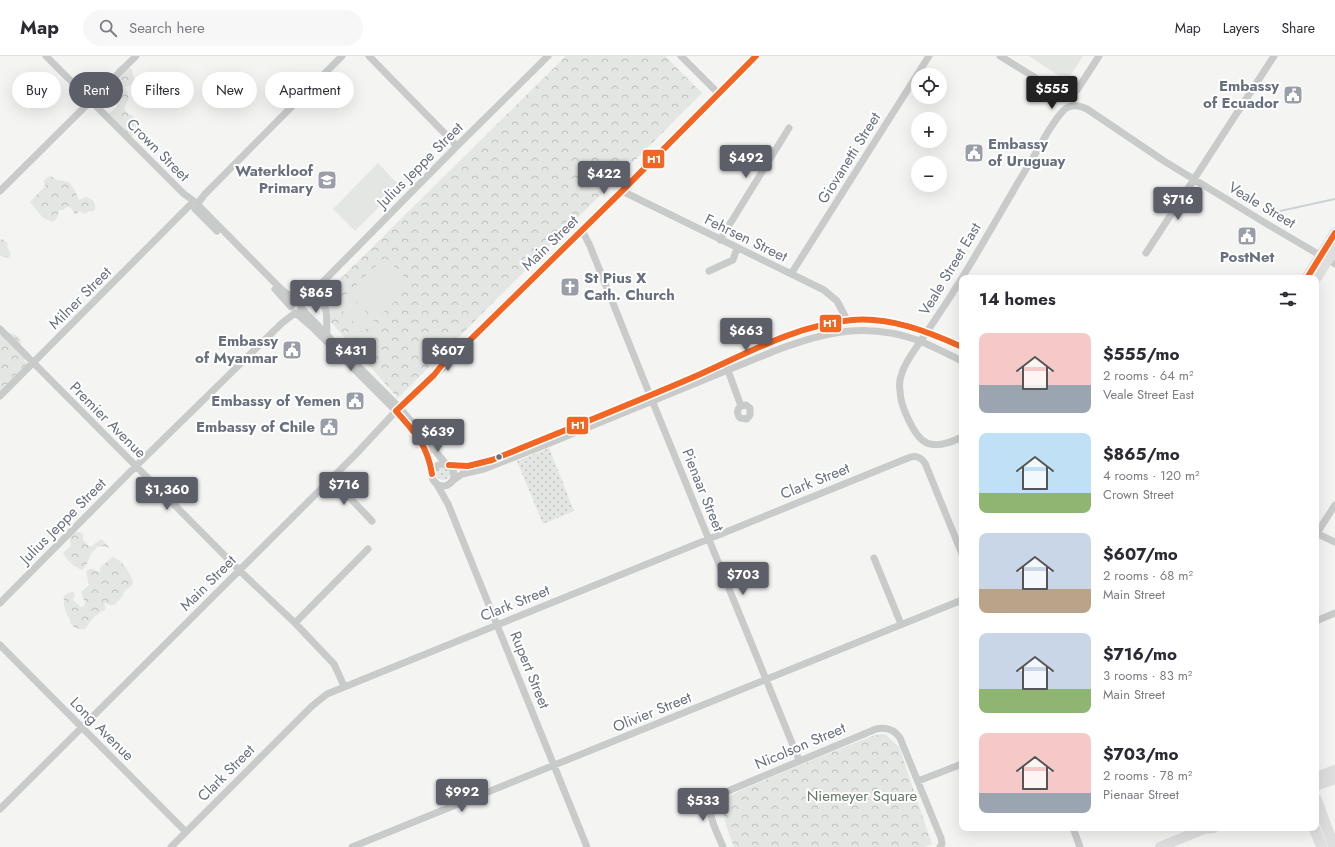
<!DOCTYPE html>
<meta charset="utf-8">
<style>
body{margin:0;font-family:Jost,sans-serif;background:#f7f7f7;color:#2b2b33;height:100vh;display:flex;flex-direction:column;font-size:15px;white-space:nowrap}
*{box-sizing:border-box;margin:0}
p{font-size:13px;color:#7c7c81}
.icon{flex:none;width:22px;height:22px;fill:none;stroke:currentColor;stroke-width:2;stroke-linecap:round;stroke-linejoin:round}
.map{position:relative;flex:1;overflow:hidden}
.details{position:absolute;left:959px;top:219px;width:360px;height:556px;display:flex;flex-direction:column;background:#fff;border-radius:8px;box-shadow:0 4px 16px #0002}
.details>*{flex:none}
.guide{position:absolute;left:12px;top:16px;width:380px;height:36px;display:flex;gap:8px}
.fabs{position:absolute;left:911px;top:12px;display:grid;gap:8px}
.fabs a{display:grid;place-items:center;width:36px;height:36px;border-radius:50%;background:#fff;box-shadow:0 4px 16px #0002;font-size:20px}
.price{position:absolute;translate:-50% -34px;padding:0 9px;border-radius:4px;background:#5c5f68;color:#fff;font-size:13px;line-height:26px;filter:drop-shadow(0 1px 2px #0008)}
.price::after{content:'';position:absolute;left:50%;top:24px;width:12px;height:9px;margin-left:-6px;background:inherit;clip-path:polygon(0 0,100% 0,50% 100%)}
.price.selected{background:#222;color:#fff}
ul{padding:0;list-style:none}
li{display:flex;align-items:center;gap:12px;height:100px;padding:0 20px}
li span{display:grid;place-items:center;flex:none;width:112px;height:80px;border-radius:8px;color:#555}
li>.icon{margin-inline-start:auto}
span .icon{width:48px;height:48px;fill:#fffc;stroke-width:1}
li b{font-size:17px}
h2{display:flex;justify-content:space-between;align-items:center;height:48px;padding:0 20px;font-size:17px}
.pill{padding:0 14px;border-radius:18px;background:#fff;box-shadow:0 4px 16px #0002;font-size:14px;line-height:36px}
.pill.selected{background:#5c5f68;color:#fff}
header{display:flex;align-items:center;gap:24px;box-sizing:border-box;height:56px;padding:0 20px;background:#fff;border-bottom:1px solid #e1e1e2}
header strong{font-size:19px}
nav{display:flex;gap:22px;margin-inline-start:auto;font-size:14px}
.search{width:280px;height:36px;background:#f7f7f7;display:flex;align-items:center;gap:10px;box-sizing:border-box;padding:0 14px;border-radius:22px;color:#7c7c81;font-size:15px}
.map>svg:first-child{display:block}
.grass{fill:url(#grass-dots)}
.forest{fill:url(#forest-crowns)}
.pitch{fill:#e3e6e2}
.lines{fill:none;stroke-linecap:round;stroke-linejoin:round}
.stream{stroke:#ccd1d5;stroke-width:2}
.minor{stroke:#c9caca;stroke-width:7}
.secondary{stroke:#dededf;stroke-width:10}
.primary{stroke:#dededf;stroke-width:11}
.bus-1-casing{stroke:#fff;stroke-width:9}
.bus-1{stroke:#f26522;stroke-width:6}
.bus-dot{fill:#68707f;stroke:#fff;stroke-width:1.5}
.labels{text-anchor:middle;stroke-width:4;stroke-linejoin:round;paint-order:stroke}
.poi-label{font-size:15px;font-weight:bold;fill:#68707f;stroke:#fff;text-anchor:end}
.street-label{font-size:15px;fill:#68707f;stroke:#fff}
.park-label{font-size:15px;fill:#676;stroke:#fff}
.line-badge{stroke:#fff;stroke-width:1.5}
.badge-label{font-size:11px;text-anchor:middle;font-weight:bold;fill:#fff}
</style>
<header>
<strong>Map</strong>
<div class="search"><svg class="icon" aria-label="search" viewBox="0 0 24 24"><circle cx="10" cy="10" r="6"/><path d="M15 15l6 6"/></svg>Search here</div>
<nav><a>Map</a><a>Layers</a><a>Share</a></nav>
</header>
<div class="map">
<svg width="1335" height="791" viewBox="0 0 1335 791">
<defs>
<pattern id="grass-dots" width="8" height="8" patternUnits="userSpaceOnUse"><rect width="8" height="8" fill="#e3e6e2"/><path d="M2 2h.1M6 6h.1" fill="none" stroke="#bcbfbc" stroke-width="1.8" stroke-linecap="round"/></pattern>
<pattern id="forest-crowns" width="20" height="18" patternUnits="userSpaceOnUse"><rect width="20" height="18" fill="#e3e6e2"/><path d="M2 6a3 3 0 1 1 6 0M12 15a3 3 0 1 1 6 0" fill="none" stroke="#bcbfbc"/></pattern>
</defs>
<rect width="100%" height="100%" fill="#f4f4f3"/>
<path class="grass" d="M549 392 574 455 543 468 517 405Z
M436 417a7 7 0 1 1 14 0a7 7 0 1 1-14 0Z"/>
<path class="forest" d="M566 0H665L702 37 398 342 329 264 324 239Z
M122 9 126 13 130 12 132 14 135 26 133 28 125 31 129 42 124 52 128 58C137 60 141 68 138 76L135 80 129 81 108 58 118 50 117 48 110 50 101 52 95 46 117 20 116 15 118 11Z
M51 120 57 124 69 126 75 135 79 144 86 141C93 143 96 146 95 154L92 156 89 155 85 158 80 155 75 159 72 153 68 150 63 154H59L57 162 53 166 43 162 30 146 45 130 44 125 46 122Z
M2 183 8 187 7 190 11 198 9 202 0 200V184Z
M11 277C23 281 21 286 21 297L26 301 24 305 28 308 0 336V279Z
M74 476H81L83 479V484L90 491 101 483 109 491V492L104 490 97 491 91 498 86 510 82 514C74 511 66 504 63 497L71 490C70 484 69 481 74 476Z
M112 501C122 503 130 517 133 525L132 529 124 536 123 540 114 549H110L106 547 104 548 106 553C103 556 101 555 98 558 92 562 89 568 85 573 78 574 74 572 70 567V563C65 557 63 547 64 540L68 537 72 536 75 538 73 544 81 551 84 550 85 547 81 536 89 529 86 516 89 513H93L99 516 100 515V512Z
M885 678 899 691 932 788 924 791H734C730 780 718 754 726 744 733 736 752 730 761 726 799 709 837 694 875 679Z"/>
<path class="pitch" d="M1029 0H1083L1067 25Z
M378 107 400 130 355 175 333 153Z
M385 201 412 229 400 240 373 213Z
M373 213 399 241 388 252 361 224Z
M360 225 387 253 375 264 349 237Z
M348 237 374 265 363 276 336 248Z"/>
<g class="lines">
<path class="stream" d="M1271 157 1335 143"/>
<path class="minor" d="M46 0 184 138 194 145
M369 0 457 90
M681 0 718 37
M1000 0 1057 35C1064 40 1070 40 1077 34L1099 0
M0 135 136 0
M622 135 824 234 837 245 847 264
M198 147 205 138 342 0
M198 149 280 232 297 246
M195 153 217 175
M582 174 590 190 647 332 799 704
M720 184 789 72
M1146 197 1274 0
M709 215 733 204 737 192
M791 218 929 0
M275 233 291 251
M313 236C330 252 326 258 327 279
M301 250 311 238 457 90 548 0
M301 252 330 282
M296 257 312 271 396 355 421 384 428 397 432 418
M0 273 239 514 295 567 334 608 344 630
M455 303 464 290 622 135 756 0
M357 309 400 352 446 408
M726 309 741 350C737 353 736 357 740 362L747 363 750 359V352L746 349 741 350
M439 315 450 307
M0 340 190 149
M962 381C952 386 938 392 927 387 914 382 900 348 900 335 899 329 900 322 902 317 906 304 915 294 922 283 933 266 945 250 955 233 983 189 1007 144 1034 100 1043 85 1052 66 1064 54 1071 48 1079 49 1087 53L1164 105 1267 168 1335 208
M432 419a11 11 0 1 1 22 0a11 11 0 1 1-22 0Z
M449 409 468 410 492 404C560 376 629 349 696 320 743 300 801 267 852 264 890 261 928 275 962 291
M331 422 372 465
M451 426 462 418 484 413 540 391 777 294C827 275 868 266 920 285 934 291 948 298 962 305
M436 427 448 448 587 791
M1316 477 1335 486
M1317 477 1335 449
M874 502 901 568
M0 547 136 410 282 267 295 257
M1316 565 1335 557
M295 567 368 493
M0 589 186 776
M918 725 962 708
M0 753 355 399 396 355 434 319 442 309 447 299 464 290
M1073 772 1080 791
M171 791 312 650 327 638 908 402C915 399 920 400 925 407L962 498
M352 791 962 544
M723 791C717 775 703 755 716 740L876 673C886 671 894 673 900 682L941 782 942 788 940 791"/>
<path class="secondary" d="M1316 721 1335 714
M1316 730 1335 723
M1160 791 1204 773 1214 772"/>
<path class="primary" d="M1307 222 1335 177
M1316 222 1335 192
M1316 743 1334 791
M1314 772 1322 791"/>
<defs>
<path id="bus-1" d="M1307 222 1335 177
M449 409 468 410 492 404C560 376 629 349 696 320 746 298 796 269 852 264 890 261 927 275 962 291
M432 418C427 388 415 377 396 355L434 319 442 309 447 299 464 290 622 135 756 0"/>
</defs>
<use href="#bus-1" class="bus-1-casing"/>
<use href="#bus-1" class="bus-1"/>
</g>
<defs>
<symbol id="civic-square" viewBox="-11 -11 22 22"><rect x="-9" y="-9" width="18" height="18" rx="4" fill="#999ea8" stroke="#fff"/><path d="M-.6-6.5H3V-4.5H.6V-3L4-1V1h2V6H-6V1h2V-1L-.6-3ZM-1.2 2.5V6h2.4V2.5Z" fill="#fff"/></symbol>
<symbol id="school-square" viewBox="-11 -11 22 22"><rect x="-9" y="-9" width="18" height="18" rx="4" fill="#999ea8" stroke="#fff"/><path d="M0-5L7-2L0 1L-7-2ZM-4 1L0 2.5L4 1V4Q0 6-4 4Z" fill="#fff"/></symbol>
<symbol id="church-square" viewBox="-11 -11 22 22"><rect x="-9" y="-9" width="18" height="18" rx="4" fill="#999ea8" stroke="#fff"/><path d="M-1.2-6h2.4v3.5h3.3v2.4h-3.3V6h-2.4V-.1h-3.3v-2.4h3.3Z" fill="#fff"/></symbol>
</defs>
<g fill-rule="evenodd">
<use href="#civic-square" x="1282" y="28" width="22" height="22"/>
<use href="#civic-square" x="963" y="86" width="22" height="22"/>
<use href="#school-square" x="316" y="113" width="22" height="22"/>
<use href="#civic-square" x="1236" y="169" width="22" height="22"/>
<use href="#church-square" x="559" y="220" width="22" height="22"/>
<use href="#civic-square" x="281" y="283" width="22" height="22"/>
<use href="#civic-square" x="344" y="334" width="22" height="22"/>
<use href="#civic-square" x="318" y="360" width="22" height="22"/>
</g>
<circle class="bus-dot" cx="499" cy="401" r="3.5"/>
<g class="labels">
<g class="poi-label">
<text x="1279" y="35">Embassy<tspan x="1279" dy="17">of Ecuador</tspan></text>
<text x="988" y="93" text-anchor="start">Embassy<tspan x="988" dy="17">of Uruguay</tspan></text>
<text x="313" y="120">Waterkloof<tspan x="313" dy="17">Primary</tspan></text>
<text x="1247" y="206" text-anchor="middle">PostNet</text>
<text x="584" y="227" text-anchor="start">St Pius X<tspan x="584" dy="17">Cath. Church</tspan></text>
<text x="278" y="290">Embassy<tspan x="278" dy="17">of Myanmar</tspan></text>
<text x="341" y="350">Embassy of Yemen</text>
<text x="315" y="376">Embassy of Chile</text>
</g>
<g class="street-label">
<text transform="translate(158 94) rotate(45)" y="5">Crown Street</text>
<text transform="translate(849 102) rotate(-58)" y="5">Giovanetti Street</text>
<text transform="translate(420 109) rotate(-45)" y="5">Julius Jeppe Street</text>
<text transform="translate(1262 149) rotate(31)" y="5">Veale Street</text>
<text transform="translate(746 182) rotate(26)" y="5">Fehrsen Street</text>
<text transform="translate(550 187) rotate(-44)" y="5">Main Street</text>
<text transform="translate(950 213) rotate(-59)" y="5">Veale Street East</text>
<text transform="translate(80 242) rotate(-45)" y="5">Milner Street</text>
<text transform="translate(108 364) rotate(45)" y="5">Premier Avenue</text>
<text transform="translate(815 425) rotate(-22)" y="5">Clark Street</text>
<text transform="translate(703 434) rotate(68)" y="5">Pienaar Street</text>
<text transform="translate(63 465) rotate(-45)" y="5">Julius Jeppe Street</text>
<text transform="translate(208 527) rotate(-45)" y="5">Main Street</text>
<text transform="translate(515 547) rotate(-22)" y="5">Clark Street</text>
<text transform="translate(530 614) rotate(68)" y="5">Rupert Street</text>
<text transform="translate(652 656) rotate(-22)" y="5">Olivier Street</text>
<text transform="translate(102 673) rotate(45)" y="5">Long Avenue</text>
<text transform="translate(800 690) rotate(-23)" y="5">Nicolson Street</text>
<text transform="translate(226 717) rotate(-45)" y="5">Clark Street</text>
</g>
<g class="park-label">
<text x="862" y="745">Niemeyer Square</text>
</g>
</g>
<g class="line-badge">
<rect x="642" y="93" width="23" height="20" rx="4" fill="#f26522"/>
<rect x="819" y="258" width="23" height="19" rx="4" fill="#f26522"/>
<rect x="566" y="360" width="23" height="19" rx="4" fill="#f26522"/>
</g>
<g class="badge-label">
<text x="654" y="107">H1</text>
<text x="830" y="271">H1</text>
<text x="578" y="373">H1</text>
</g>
</svg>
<div class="fabs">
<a><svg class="icon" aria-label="locate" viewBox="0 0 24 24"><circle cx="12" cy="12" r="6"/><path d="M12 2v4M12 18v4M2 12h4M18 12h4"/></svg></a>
<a>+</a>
<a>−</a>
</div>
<b class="price selected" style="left:1052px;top:54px">$555</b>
<b class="price" style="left:746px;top:123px">$492</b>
<b class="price" style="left:604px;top:139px">$422</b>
<b class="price" style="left:1178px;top:165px">$716</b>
<b class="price" style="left:316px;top:258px">$865</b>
<b class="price" style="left:746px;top:296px">$663</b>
<b class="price" style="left:351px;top:316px">$431</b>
<b class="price" style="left:448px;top:316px">$607</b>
<b class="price" style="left:438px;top:397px">$639</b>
<b class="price" style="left:344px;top:450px">$716</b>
<b class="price" style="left:167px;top:455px">$1,360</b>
<b class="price" style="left:743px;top:540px">$703</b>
<b class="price" style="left:462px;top:757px">$992</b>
<b class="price" style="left:703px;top:766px">$533</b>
<div class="guide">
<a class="pill">Buy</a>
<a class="pill selected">Rent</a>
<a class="pill">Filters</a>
<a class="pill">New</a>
<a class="pill">Apartment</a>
</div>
<section class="details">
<h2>14 homes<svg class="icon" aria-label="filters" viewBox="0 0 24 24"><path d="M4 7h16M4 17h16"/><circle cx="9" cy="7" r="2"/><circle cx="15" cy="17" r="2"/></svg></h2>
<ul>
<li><span style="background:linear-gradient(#f6c9c9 65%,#9aa5b1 0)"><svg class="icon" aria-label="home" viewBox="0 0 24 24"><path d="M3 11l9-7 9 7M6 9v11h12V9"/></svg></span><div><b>$555/mo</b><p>2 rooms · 64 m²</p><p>Veale Street East</p></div></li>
<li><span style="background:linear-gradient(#bfe0f5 75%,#8fb573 0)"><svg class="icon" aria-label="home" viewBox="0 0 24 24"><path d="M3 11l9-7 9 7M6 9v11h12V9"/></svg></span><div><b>$865/mo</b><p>4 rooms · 120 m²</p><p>Crown Street</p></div></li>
<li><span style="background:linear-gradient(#c9d6e8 70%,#b9a48a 0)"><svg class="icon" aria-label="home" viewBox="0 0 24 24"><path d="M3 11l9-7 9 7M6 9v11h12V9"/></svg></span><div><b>$607/mo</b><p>2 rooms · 68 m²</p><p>Main Street</p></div></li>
<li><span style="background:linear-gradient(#c9d6e8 70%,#8fb573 0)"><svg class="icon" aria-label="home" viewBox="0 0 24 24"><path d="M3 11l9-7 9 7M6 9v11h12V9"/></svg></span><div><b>$716/mo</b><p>3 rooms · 83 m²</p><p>Main Street</p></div></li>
<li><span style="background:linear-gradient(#f6c9c9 75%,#9aa5b1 0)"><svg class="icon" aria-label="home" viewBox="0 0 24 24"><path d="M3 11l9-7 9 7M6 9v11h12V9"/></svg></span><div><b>$703/mo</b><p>2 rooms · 78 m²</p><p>Pienaar Street</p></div></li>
</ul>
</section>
</div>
